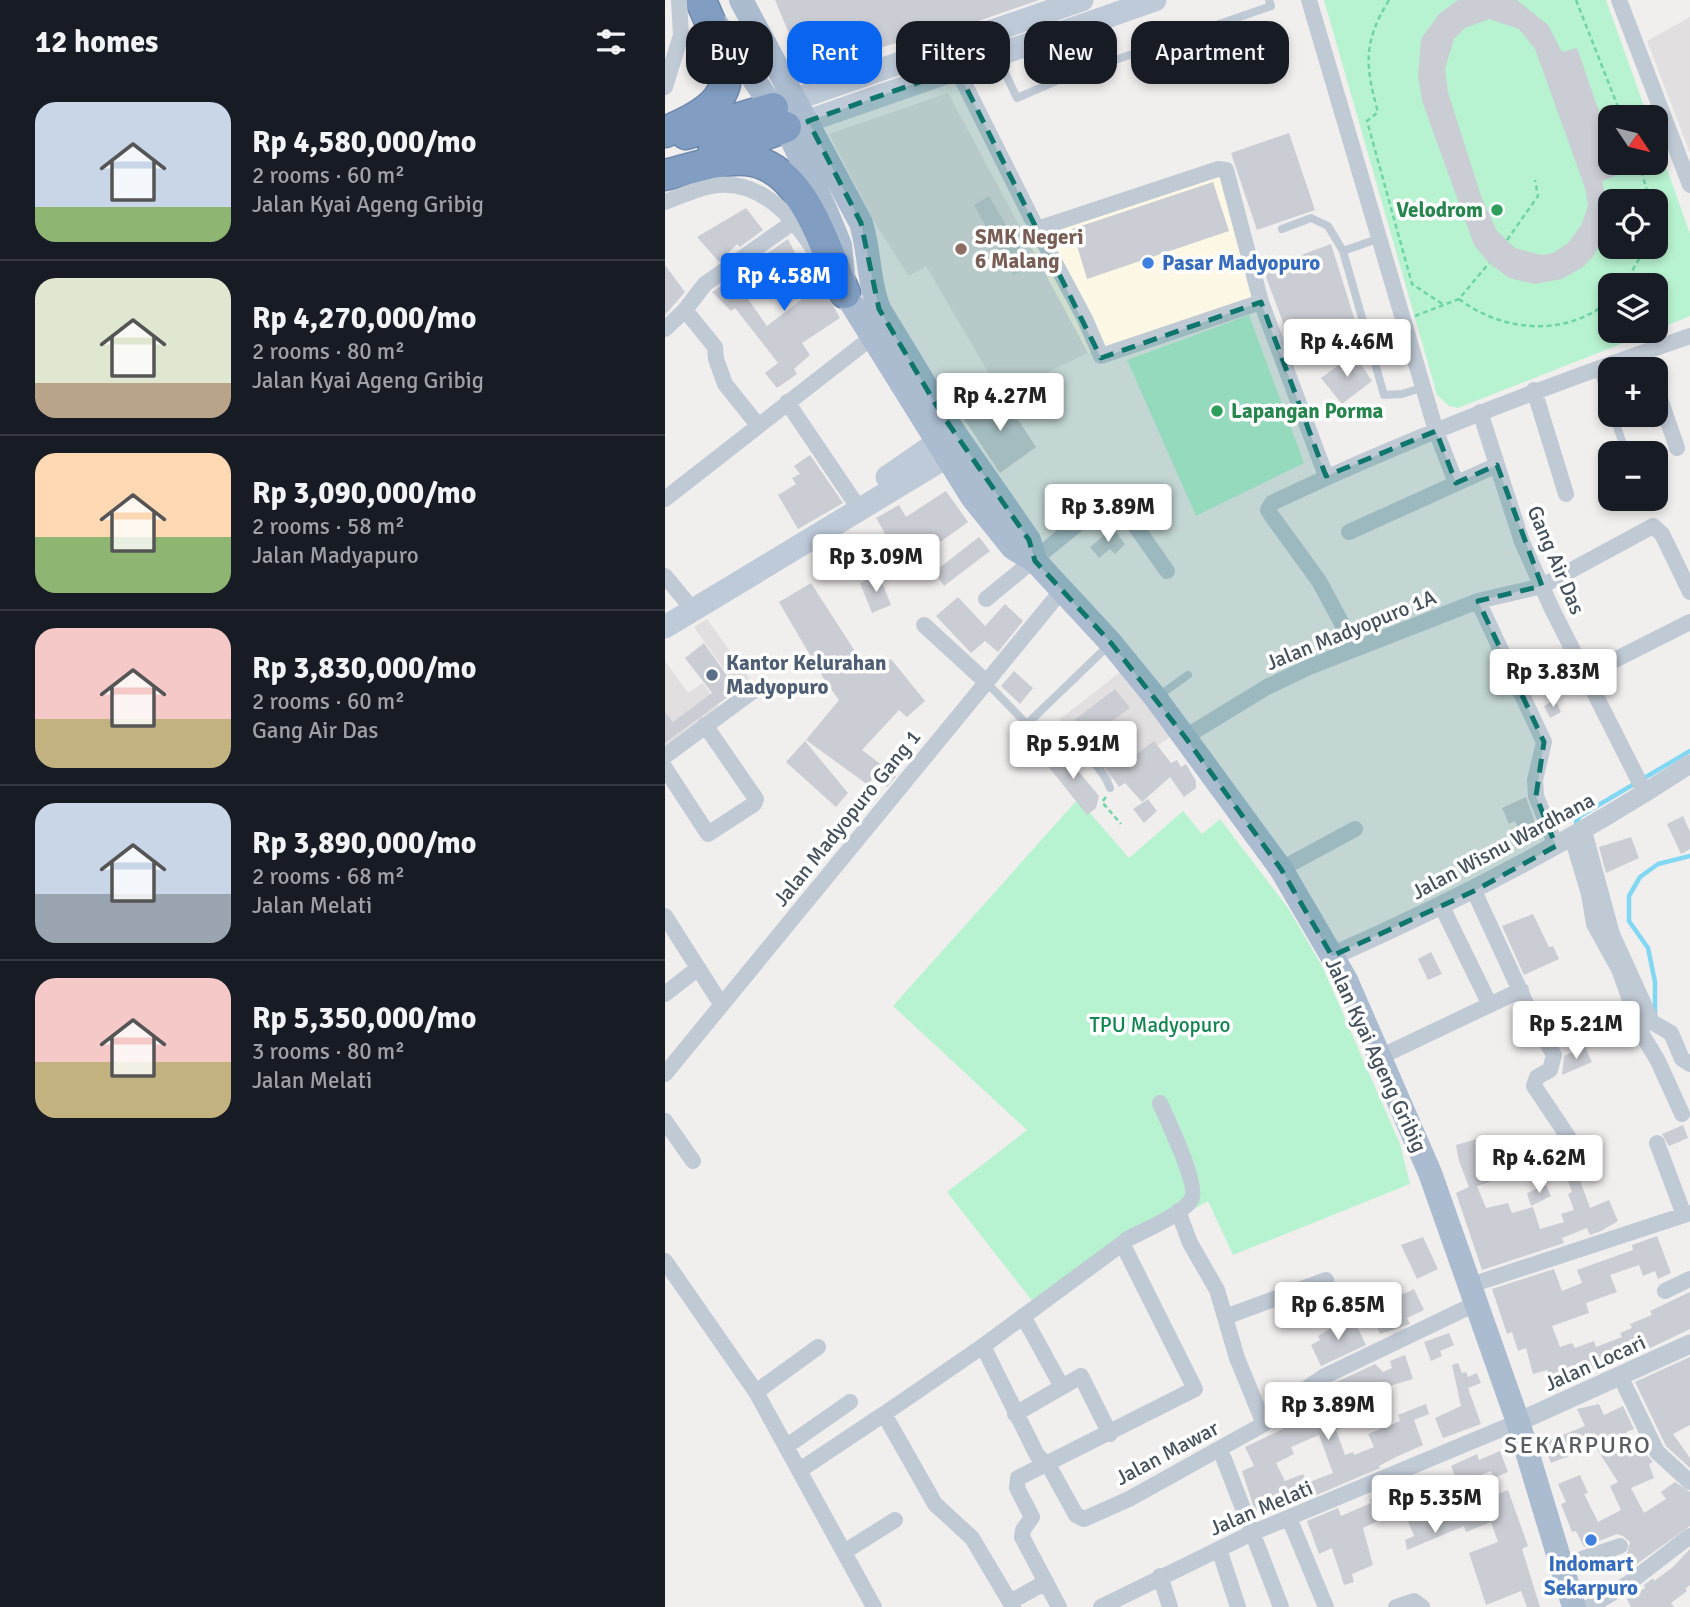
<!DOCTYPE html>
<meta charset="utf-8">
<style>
body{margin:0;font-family:Signika,sans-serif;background:#20242c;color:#f1f3f6;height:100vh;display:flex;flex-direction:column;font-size:26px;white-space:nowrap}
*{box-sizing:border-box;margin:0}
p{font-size:23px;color:#9ea1a6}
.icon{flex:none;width:38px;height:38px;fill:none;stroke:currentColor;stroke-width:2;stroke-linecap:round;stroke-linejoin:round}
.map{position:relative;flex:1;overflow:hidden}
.drawer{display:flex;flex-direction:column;background:#171b24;width:665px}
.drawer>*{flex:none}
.hud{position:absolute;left:21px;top:21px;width:665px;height:63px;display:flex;gap:14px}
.needle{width:46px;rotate:125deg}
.fabs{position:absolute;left:933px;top:105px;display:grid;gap:14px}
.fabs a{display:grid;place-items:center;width:70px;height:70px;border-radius:14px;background:#171b24;box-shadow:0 4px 10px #0003;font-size:35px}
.price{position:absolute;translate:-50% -60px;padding:0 16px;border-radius:7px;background:#fff;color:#222;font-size:23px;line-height:46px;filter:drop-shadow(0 2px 4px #0008)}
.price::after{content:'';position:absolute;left:50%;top:42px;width:21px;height:16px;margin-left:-10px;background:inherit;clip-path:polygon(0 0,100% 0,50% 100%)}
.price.active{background:#0964f0;color:#fff}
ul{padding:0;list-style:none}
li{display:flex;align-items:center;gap:21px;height:175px;padding:0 35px}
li+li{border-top:2px solid #363941}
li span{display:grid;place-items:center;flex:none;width:196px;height:140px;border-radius:21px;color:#555}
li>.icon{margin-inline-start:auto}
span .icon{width:84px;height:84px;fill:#fffc;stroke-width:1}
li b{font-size:30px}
h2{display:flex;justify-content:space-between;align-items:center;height:84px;padding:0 35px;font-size:30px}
.tag{padding:0 24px;border-radius:21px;background:#171b24;box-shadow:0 4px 10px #0003;font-size:24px;line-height:63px}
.tag.active{background:#0964f0;color:#fff}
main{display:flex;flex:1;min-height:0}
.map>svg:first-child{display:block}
.commercial{fill:#fdf8e6}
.education{fill:#e2dfe0}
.green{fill:#b8f3d1;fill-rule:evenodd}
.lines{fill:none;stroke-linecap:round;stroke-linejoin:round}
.stream{stroke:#82d7f3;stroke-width:4.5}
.building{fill:#cacdd3;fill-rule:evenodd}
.motorway-casing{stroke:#6d89ad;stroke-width:33}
.path{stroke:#6ed4a6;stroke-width:2.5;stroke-dasharray:5 3.5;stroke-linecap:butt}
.service{stroke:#c0cad5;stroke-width:8}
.minor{stroke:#c0cad5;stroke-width:16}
.tertiary{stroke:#c0cad5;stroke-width:19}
.secondary{stroke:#bfcad9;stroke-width:23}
.primary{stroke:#abbcd0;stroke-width:24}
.motorway{stroke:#819ec2;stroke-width:30}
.marked{fill:#0f766e;fill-opacity:0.2;stroke:#0f766e;stroke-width:5;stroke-dasharray:14 9;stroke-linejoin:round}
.leisure-dot{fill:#2e9e5b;stroke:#fff;stroke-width:2.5}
.education-dot{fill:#8d6e63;stroke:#fff;stroke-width:2.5}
.shop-dot{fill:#3f7fe0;stroke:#fff;stroke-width:2.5}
.service-dot{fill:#5c6f8a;stroke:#fff;stroke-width:2.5}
.labels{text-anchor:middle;stroke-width:7;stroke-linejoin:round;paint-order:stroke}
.leisure-label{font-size:21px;font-weight:bold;fill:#27864d;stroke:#fff;text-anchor:end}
.education-label{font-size:21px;font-weight:bold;fill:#785e54;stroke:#fff;text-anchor:start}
.shop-label{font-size:21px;font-weight:bold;fill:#366cbe;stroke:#fff;text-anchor:start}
.street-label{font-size:21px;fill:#45515d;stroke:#fff}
.service-label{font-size:21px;font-weight:bold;fill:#4e5e75;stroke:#fff;text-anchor:start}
.park-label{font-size:21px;fill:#0f854f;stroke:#fff}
.quarter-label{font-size:24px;letter-spacing:2px;fill:#5a5e64;stroke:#fff}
</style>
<main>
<section class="drawer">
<h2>12 homes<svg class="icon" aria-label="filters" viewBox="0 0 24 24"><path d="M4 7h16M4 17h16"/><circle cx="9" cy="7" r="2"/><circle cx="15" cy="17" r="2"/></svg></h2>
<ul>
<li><span style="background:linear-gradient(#c9d6e8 75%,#8fb573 0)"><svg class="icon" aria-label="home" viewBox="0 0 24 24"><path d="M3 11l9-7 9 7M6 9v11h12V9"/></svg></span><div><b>Rp 4,580,000/mo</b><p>2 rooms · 60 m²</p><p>Jalan Kyai Ageng Gribig</p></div></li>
<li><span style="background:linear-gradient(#dfe7d0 75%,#b9a48a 0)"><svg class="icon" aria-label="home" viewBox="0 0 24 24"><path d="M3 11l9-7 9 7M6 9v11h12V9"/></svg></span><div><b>Rp 4,270,000/mo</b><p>2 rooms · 80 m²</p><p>Jalan Kyai Ageng Gribig</p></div></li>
<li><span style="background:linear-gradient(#ffd9b3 60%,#8fb573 0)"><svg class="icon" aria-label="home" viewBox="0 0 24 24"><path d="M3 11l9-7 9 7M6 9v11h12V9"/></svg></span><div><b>Rp 3,090,000/mo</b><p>2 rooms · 58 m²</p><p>Jalan Madyapuro</p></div></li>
<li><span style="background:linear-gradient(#f6c9c9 65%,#c2b280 0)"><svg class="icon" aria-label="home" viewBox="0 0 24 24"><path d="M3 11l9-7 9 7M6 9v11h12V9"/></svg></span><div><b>Rp 3,830,000/mo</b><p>2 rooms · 60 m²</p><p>Gang Air Das</p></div></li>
<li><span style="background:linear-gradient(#c9d6e8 65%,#9aa5b1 0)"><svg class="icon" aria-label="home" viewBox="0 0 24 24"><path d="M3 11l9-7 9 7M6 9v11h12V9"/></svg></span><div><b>Rp 3,890,000/mo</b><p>2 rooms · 68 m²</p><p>Jalan Melati</p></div></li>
<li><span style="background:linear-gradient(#f6c9c9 60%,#c2b280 0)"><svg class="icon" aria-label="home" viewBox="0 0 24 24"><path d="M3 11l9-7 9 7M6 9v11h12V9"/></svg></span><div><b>Rp 5,350,000/mo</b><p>3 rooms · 80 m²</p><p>Jalan Melati</p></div></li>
</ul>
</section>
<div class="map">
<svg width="1025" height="1607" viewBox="0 0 1025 1607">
<rect width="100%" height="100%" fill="#f1eeee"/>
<path class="commercial" d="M562 162 600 293 423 353 358 233Z"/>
<path class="education" d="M1025 17V153L982 41Z
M283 93 423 353 336 394 261 266 244 276 238 267 211 225 164 134Z
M42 619 90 686 78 696 29 627Z
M0 661 23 693 38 683 57 711 0 749Z
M458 670 506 736 446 780 395 719Z"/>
<path class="green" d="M659 0H941L983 117H945V163H990L991 138 1025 234V316L991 330 990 285H945V331H989L793 408 784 406 772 395ZM945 201H990V247H945Z
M584 315 639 463 531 516 462 360Z
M413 799 464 858 518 811 537 834 555 819 623 908 658 968 735 1144 745 1184 568 1255 543 1201 368 1302 282 1192 362 1130 228 1006Z"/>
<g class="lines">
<path class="stream" d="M912 827 911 822 915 816 1025 751
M990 1017V982L983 948 964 921V896L975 877 993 864 1025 856"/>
</g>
<path class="building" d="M110 0H374L279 33 278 29 245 42 244 39 208 50 173 64 175 69 137 82 124 58 133 55Z
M793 0H852L883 25 897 52 912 48 945 143V163H952L956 174 937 181 943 209 941 230 928 257 918 267 897 279 870 284 844 278 824 263 809 245 757 101 753 76 756 39 774 14ZM824 19 854 29 870 49 920 188 923 205 917 224 903 243 888 253 876 255 850 248 832 231 816 196 783 92 780 69 789 39 800 28Z
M624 133 650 210 592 230 566 153Z
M548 182 564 231 422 279 407 229Z
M324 196 365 266 348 275 309 205Z
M81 208 98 230 75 247 72 244 54 262 32 237Z
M123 239 131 255 152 277 175 318 137 343 145 355 129 369 132 374 112 388 100 373 113 363 70 308 66 311 47 292 62 282 70 294 76 289 102 326 141 296 136 287 140 285 122 263 94 286 80 269Z
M666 244 697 343 634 365 598 269Z
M0 265 20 292 0 315Z
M689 354 707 381 677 404 656 378Z
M336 394 371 447 335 473 299 419Z
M145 455 178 503 133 529 113 495 131 484 127 478 135 474 129 466Z
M281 491 303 522 260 553 269 568 255 578 247 566 241 570 211 518 234 505 241 517Z
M448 528 460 544 450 554 445 549 434 558 425 547Z
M314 537 325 551 279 586 269 572Z
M214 575 226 605 207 613 195 583Z
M146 583 204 673 226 659 260 701 242 717 234 710 197 750 231 776 222 787 208 778 203 785 141 740 174 700 160 681 114 602Z
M293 597 320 626 340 604 358 621 333 652 320 641 306 653 271 616Z
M39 643 72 690 0 743V712L8 722 47 693 20 658Z
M349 671 368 688 355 704 336 686Z
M450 689 465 708 429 734 456 766 489 741 506 763 512 760 516 767 521 764 531 781V788L519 797 505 777 477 802 460 783 454 787 436 761 403 725Z
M890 700 896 712 885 718 879 706Z
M140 741 183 793 171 807 121 762Z
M395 749 434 796 431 808 422 815 379 761Z
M861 797 874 833 858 840 850 821 844 824 837 808Z
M483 799 492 811 479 823 468 809Z
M1018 816 1025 832V849L1016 854 1002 824Z
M966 837 974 858 941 873 934 847Z
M868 914 884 947 888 946 894 959 859 975 837 926Z
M766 952 777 974 763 980 753 959Z
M920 1047 927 1062 897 1075 899 1056Z
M1018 1125 1023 1138 1004 1146 997 1134Z
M812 1139 827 1181 812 1186 821 1208 843 1203 847 1213 868 1207 875 1229 899 1222 896 1214 909 1210 903 1194 907 1192 899 1170 910 1166 925 1208 944 1200 953 1221 936 1231 925 1235 922 1228 897 1238 899 1243 817 1270 791 1193 804 1187 794 1161 791 1145Z
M881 1185 886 1196 866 1206 862 1193Z
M992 1236 1006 1273 993 1279 990 1271 978 1276 974 1265 945 1275 952 1292 921 1303 924 1313 887 1326 895 1347 907 1343 910 1348 929 1341 931 1347 957 1337 955 1333 967 1328 965 1324 987 1315 985 1311 1025 1292V1329L981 1350 919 1373 921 1378 889 1392 882 1370 868 1374 861 1348 853 1351 847 1332 842 1334 827 1289 889 1269 897 1291 917 1283 912 1270 968 1250 967 1245Z
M758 1237 773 1269 752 1279 736 1245Z
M749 1289 759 1310 742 1318 745 1324 715 1334 705 1309Z
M687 1316 701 1345 656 1366 646 1345 655 1340 653 1336Z
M784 1333 789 1345 775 1351 777 1356 766 1361 759 1342Z
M740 1355 748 1379 725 1386 708 1395 709 1400 689 1407 695 1420 671 1430 680 1455 688 1452 689 1455 709 1447 703 1434 735 1421 733 1415 761 1404 764 1414 749 1420 758 1445 731 1457 714 1466 715 1468 616 1510 605 1513 602 1507 590 1511 577 1471 589 1466 580 1447 618 1429 615 1423 642 1407 640 1402 663 1386 710 1364 718 1372 727 1368 725 1361ZM654 1435 668 1473 642 1483 638 1474 620 1481 611 1463 629 1454 626 1447Z
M1025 1357V1425L1008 1434 1025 1458V1468L1001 1446 970 1382Z
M793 1363 797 1373 801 1372 803 1377 812 1373 816 1383 803 1388 816 1424 778 1438 770 1418 796 1406 787 1365Z
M934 1404 939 1415 958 1406 969 1429 961 1432 971 1451 977 1449 988 1462 984 1464 989 1478 966 1488 979 1513 1001 1499 996 1492 1010 1482 1025 1492V1526L969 1566 962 1554 965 1542 958 1536 952 1534 919 1547 911 1531 907 1532 896 1504 901 1502 893 1484 915 1475 923 1493 919 1494 933 1522 956 1510 945 1486 953 1482 930 1446 886 1463 878 1443 920 1426 912 1409Z
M835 1451 843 1472 829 1478 826 1471 793 1484 786 1466 812 1454 814 1460Z
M769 1476 780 1506 803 1494 808 1504 843 1490 863 1546 857 1549 875 1607H862L856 1591 821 1605 804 1553 833 1542 826 1522 801 1532 799 1526 742 1550 740 1540 749 1536 741 1516 730 1519 728 1514 698 1528 708 1565 687 1574 689 1582 679 1585 667 1548 654 1554 642 1521 673 1508 676 1516 706 1503 705 1499 720 1494 719 1490Z
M1025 1549V1585L1020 1589 1022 1591 1006 1603 1009 1607H966L962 1599 980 1588 979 1585 988 1578 989 1581 1008 1567Z"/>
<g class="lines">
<defs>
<path id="motorway" d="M0 132C82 98 67 73 37 3
M21 134 108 108
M48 153 121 127
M0 175C26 169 54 158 81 160 139 165 159 248 180 293"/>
</defs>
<use href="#motorway" class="motorway-casing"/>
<path class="path" d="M724 0C698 42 700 66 713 112L702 121 747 284 779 305
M911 0 957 117
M974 163 985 201
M842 240 873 196 870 180
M959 285 981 247
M794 299C837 332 902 338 945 300
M750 316 794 299 824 263
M441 797 437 802 456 824"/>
<path class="service" d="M333 58 352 98 398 78 606 6 604 0
M617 229 646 218 663 226 678 251 719 395 737 394 759 387
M678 251 715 238
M932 368 945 406
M948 415 958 444
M320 681 380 743 394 735C410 739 440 772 445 788
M499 692 523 675
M363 723 444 645
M356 741 369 729"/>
<path class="minor" d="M644 0 771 431 791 483
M954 0 1025 185
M292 69 372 229 553 169 561 170 596 302 661 476
M0 87 16 35 14 0
M0 202C13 197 27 191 41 187 93 174 130 218 153 257
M372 229 420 319 436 356 596 302
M0 329 20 310
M980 352 986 369
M990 384 1012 448
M869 390 901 494
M122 402 195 510
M815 412 857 542 887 609 980 793
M92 424 60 384 51 359 50 347 20 310 40 284 130 221
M0 499 206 338
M684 532 832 465
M0 576 28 610
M321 599 443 499 455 504 502 571
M813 601 879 742 870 780 871 796 891 846
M259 625 320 681
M690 648 654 581 606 515 603 510 607 503C743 438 883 385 1025 336
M920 675 1025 622
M520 737 602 687 644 667 813 601 877 586 988 526 997 534 1025 592
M0 756 92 688
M0 768 43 834 89 804 91 799 40 725
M919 831 947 934 987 1022 1006 1033 1017 1059 1025 1064
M907 837 924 894 929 924 954 969 978 1036 993 1061 1017 1114
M616 869 690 829
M809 891 869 1021 889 1055 885 1070 872 1077 869 1086 914 1153
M777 907 825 1005
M0 916 56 1004
M0 994 32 969
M717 1056 856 990
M0 1074 397 590
M0 1121 28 1161
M992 1143 1019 1215
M513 1211 525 1243 552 1290 572 1358 599 1424
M0 1261 91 1392 209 1607
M806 1285 1025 1213
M1000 1291 1025 1279
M358 1316 397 1387
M560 1317 661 1280
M318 1346 458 1243
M956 1378 992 1452 1025 1482
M91 1392 153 1347
M350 1414 416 1376 445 1434
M122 1446 185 1402
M555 1449 616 1607
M135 1470 219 1414
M624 1518 661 1607
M554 1549 573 1607
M179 1552 230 1520
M899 1565 955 1546
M495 1576 505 1607
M345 1602 381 1582
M348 1607 307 1538 270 1504 219 1414 318 1346 372 1455 385 1468 411 1515 419 1519 464 1499 599 1424 630 1396 658 1377 812 1303
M394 1607 357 1537 358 1530 367 1517 352 1488 353 1478 530 1389 458 1245 461 1240C477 1231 517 1215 526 1200 535 1187 502 1119 495 1103
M436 1607 587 1533 853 1422
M731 1607 749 1601 757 1607
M924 1607 964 1583 1025 1536"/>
<path class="tertiary" d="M667 956C792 901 911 839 1025 764
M853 1422 1025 1344"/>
<path class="secondary" d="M131 99 417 0
M143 121 490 0
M222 477 286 433
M0 627 298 447"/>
<path class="primary" d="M76 0 196 223C205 252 203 281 214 309L289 432 364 540 370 561
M53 26 121 127 161 211 175 245 180 293 307 497 348 548 370 561 446 643 490 697 616 869 681 980 765 1173 853 1422 909 1607"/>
<use href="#motorway" class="motorway"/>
</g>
<path class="marked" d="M292 69 436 358 596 302 661 476 771 431 791 483 832 465 877 586 813 601 879 742 871 796 891 846 809 891 667 956 616 869 520 737 446 643 370 561 364 540 276 413 214 309 196 223 143 121Z"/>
<g class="leisure-dot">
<circle cx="832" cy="210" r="7"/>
<circle cx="552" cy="411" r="7"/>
</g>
<circle class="education-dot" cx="296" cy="249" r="7"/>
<g class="shop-dot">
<circle cx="483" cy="263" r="7"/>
<circle cx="926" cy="1540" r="7"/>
</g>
<circle class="service-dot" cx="47" cy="675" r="7"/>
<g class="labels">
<g class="leisure-label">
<text x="818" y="217">Velodrom</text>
<text x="566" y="418" text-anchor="start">Lapangan Porma</text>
</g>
<g class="education-label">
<text x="310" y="244">SMK Negeri<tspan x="310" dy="24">6 Malang</tspan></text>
</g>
<g class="shop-label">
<text x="497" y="270">Pasar Madyopuro</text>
<text x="926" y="1571" text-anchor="middle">Indomart<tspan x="926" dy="24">Sekarpuro</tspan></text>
</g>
<g class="street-label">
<text transform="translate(891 560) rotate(67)" y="7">Gang Air Das</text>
<text transform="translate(686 630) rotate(-22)" y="7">Jalan Madyopuro 1A</text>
<text transform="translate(182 818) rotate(-51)" y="7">Jalan Madyopuro Gang 1</text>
<text transform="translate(838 846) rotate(-28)" y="7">Jalan Wisnu Wardhana</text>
<text transform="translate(711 1055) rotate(65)" y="7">Jalan Kyai Ageng Gribig</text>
<text transform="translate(930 1363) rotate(-24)" y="7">Jalan Locari</text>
<text transform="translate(502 1453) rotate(-28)" y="7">Jalan Mawar</text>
<text transform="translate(596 1508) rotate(-23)" y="7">Jalan Melati</text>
</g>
<g class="service-label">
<text x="61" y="670">Kantor Kelurahan<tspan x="61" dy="24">Madyopuro</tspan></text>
</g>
<g class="park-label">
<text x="495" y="1032">TPU Madyopuro</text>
</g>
<g class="quarter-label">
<text x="913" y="1453">SEKARPURO</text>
</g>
</g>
</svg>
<div class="fabs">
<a><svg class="needle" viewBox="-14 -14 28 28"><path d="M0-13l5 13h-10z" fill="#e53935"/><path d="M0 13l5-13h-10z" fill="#9ea1a6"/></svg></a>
<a><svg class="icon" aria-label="locate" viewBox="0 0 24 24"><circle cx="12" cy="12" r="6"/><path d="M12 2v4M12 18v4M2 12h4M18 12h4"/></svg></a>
<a><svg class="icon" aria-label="layers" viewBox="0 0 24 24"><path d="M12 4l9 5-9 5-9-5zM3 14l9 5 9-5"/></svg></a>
<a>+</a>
<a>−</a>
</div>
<b class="price active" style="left:119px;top:313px">Rp 4.58M</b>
<b class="price" style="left:682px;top:379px">Rp 4.46M</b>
<b class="price" style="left:335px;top:433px">Rp 4.27M</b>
<b class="price" style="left:443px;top:544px">Rp 3.89M</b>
<b class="price" style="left:211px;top:594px">Rp 3.09M</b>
<b class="price" style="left:888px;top:709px">Rp 3.83M</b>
<b class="price" style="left:408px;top:781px">Rp 5.91M</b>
<b class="price" style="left:911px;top:1061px">Rp 5.21M</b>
<b class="price" style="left:874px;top:1195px">Rp 4.62M</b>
<b class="price" style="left:673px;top:1342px">Rp 6.85M</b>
<b class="price" style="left:663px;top:1442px">Rp 3.89M</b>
<b class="price" style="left:770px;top:1535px">Rp 5.35M</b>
<div class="hud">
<a class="tag">Buy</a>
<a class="tag active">Rent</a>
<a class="tag">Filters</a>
<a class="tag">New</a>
<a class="tag">Apartment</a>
</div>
</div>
</main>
